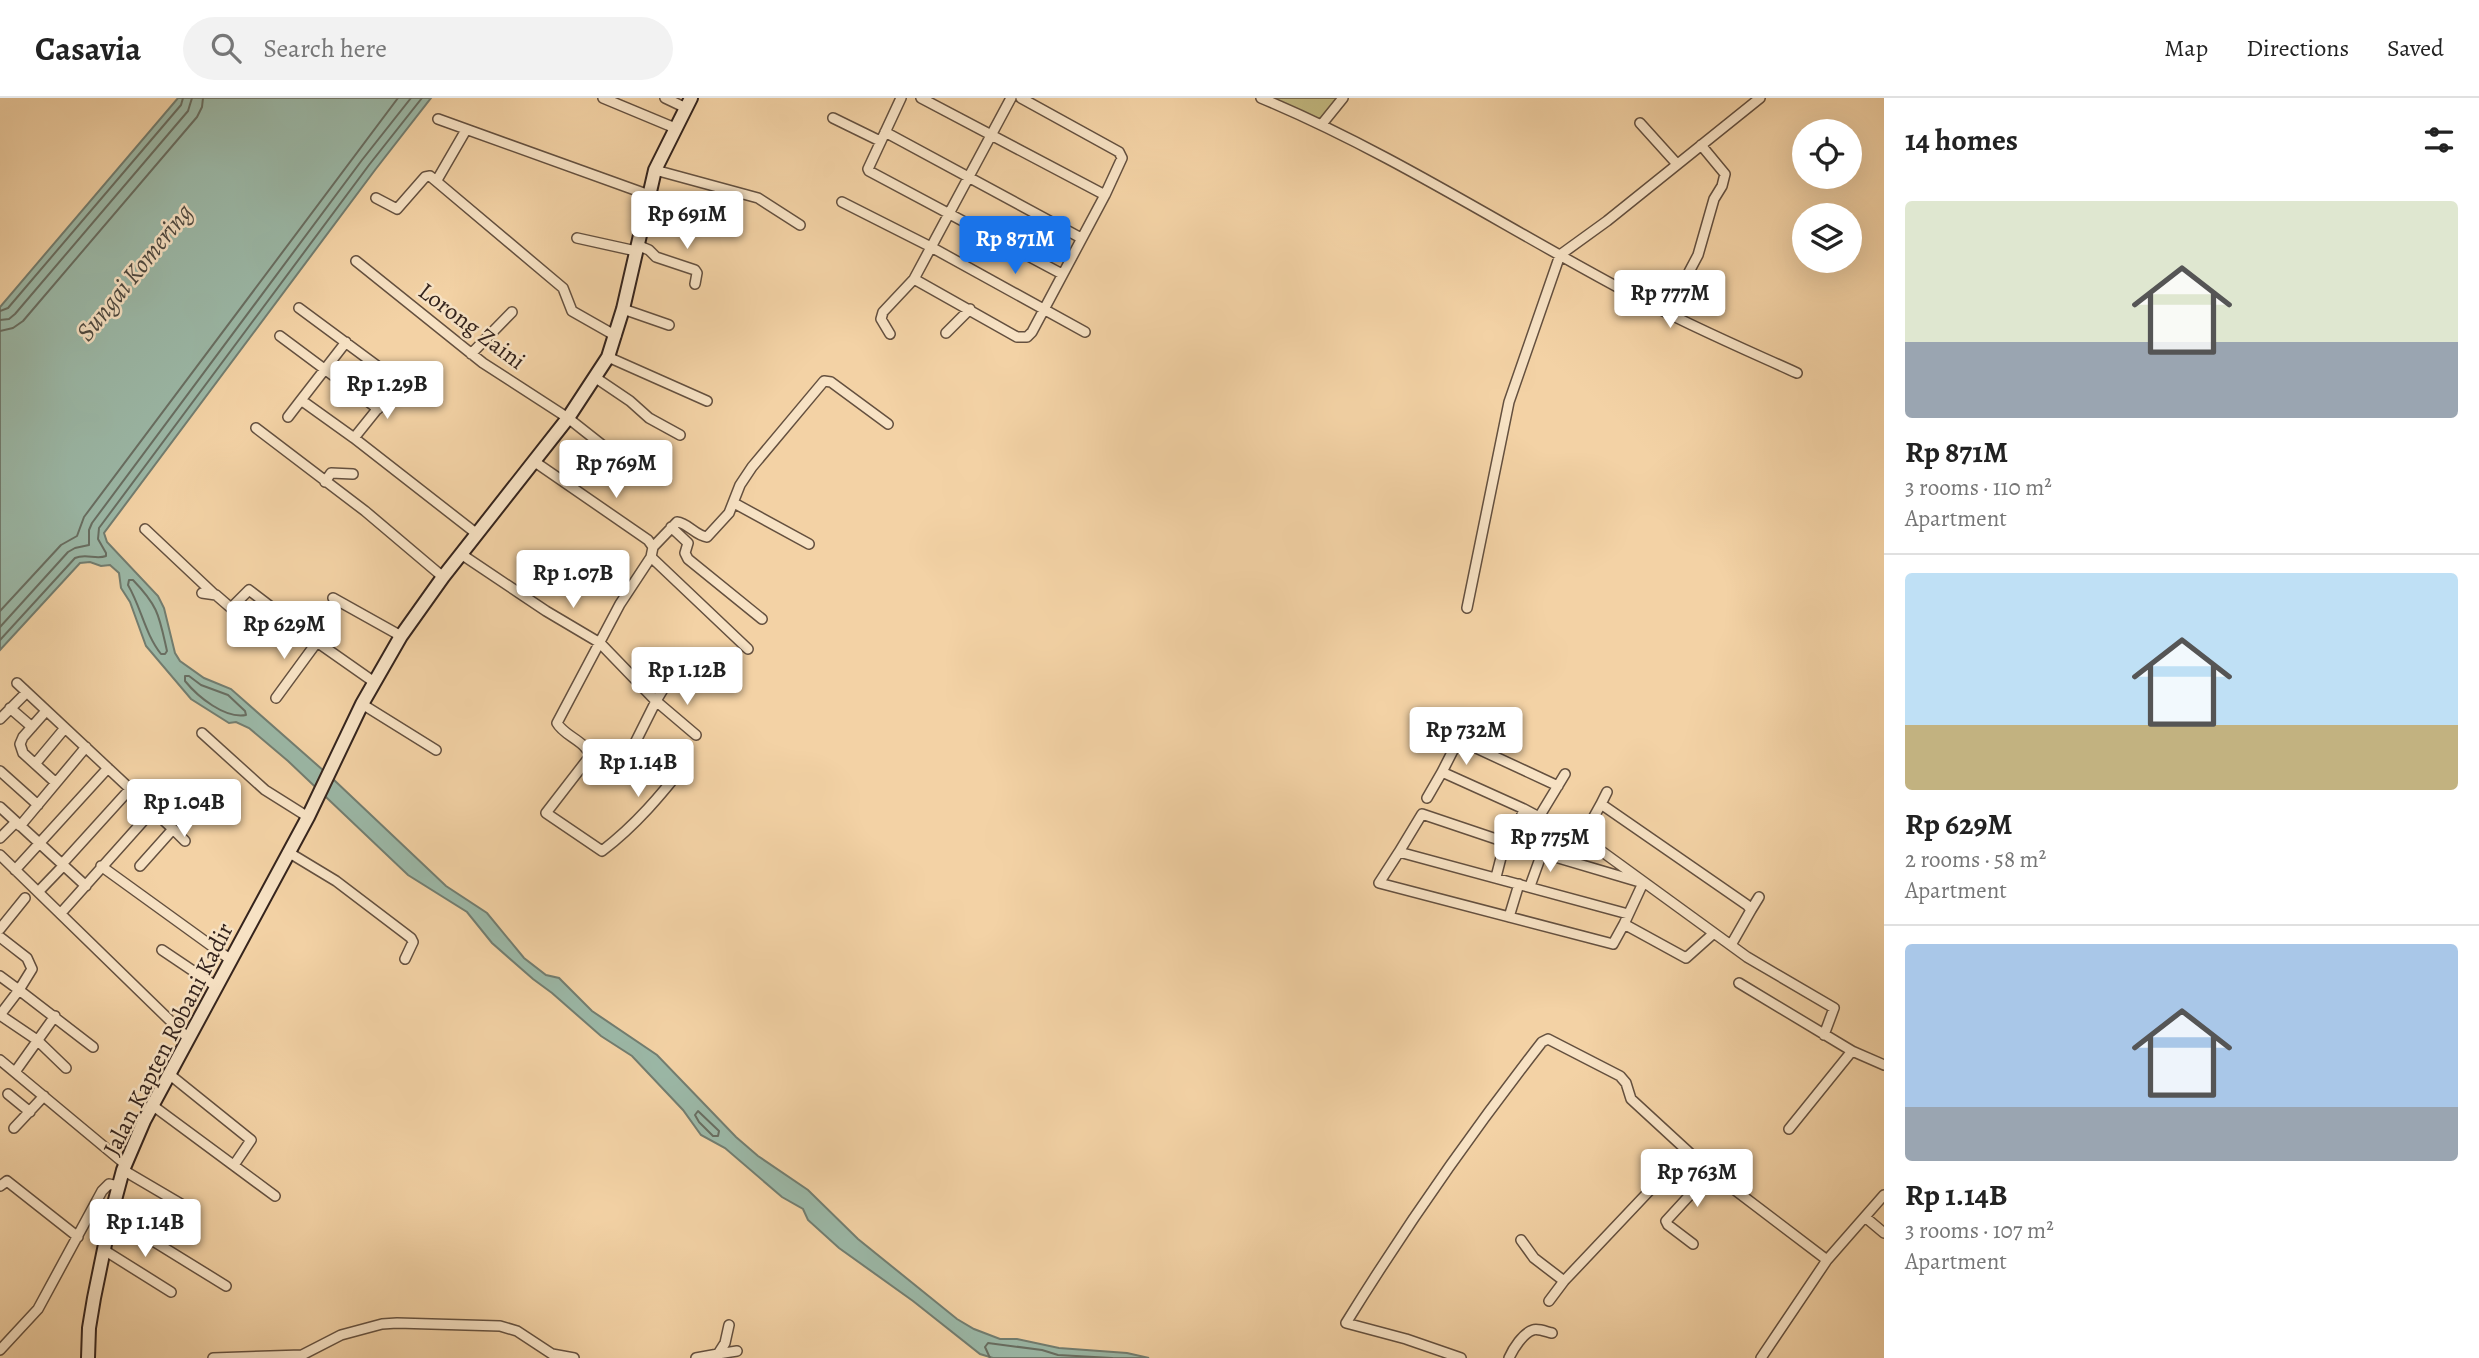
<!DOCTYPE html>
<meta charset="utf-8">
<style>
body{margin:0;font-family:Alegreya,serif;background:#f2f2f2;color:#222;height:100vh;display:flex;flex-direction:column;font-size:26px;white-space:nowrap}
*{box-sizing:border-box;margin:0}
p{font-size:23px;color:#767676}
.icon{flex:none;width:38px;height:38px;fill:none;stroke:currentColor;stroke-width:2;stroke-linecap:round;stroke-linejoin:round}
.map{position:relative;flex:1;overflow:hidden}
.drawer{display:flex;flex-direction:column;background:#fff;width:595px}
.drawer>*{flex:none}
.tools{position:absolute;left:1792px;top:21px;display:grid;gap:14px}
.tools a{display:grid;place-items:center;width:70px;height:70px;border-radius:50%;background:#fff;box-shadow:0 7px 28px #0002;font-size:35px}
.price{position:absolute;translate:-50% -60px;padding:0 16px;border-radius:7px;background:#fff;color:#222;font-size:23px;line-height:46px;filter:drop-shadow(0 2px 4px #0008)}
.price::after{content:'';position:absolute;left:50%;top:42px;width:21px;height:16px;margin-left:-10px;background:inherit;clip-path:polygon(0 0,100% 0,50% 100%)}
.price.selected{background:#1a73e8;color:#fff}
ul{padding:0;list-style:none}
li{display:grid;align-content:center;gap:14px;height:371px;padding:0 21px}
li+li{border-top:2px solid #e0e0e0}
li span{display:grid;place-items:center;height:217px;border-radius:7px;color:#555}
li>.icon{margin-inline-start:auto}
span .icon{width:126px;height:126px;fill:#fffc;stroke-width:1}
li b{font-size:30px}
h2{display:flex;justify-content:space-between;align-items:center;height:84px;padding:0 21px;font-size:30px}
header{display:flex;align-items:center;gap:42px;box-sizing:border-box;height:98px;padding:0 35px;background:#fff;border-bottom:2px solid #e0e0e0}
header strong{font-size:33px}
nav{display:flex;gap:38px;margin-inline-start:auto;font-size:24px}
.search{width:490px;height:63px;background:#f2f2f2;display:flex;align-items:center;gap:18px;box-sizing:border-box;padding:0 24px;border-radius:38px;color:#767676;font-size:26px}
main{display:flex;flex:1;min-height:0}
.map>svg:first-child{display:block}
.green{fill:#c3ba81;stroke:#7c6f4f;stroke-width:2}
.water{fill:#9bb8a7;stroke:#727d70;stroke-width:2}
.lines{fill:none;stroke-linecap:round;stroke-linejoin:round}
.shore{stroke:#686e62;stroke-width:2}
.street-casing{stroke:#64503f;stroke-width:12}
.secondary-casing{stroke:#35241d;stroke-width:16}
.street{stroke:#f7e2c4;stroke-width:9}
.secondary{stroke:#f7e2c4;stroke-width:12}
.labels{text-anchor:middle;stroke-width:5;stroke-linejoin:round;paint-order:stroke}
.street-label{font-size:24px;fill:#35241d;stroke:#f7e2c4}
.water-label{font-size:26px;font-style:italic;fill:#4e4940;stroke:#f7e2c4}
</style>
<header>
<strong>Casavia</strong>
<div class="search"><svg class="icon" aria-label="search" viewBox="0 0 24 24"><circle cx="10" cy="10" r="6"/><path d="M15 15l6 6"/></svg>Search here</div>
<nav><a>Map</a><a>Directions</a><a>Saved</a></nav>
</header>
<main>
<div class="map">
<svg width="1884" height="1260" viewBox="0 0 1884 1260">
<rect width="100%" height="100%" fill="#f3d2a5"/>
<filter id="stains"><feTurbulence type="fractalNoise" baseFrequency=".00286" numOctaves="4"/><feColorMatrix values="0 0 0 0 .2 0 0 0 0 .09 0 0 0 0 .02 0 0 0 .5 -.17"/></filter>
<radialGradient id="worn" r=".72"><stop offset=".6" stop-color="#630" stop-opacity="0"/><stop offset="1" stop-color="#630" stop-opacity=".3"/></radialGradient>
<path class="green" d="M1267 0H1339L1320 22Z"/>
<path class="water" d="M178 0H431L375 72 104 435 107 444 158 498 164 510 175 555 180 563 204 580 231 591 333 681 446 788 487 815 524 860 546 877 559 880 592 913 657 957 736 1039 758 1058 808 1092 858 1141 957 1221 974 1231 1000 1241H1017L1059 1250 1127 1255 1149 1260H993L980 1256 913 1203 839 1150 808 1122 803 1111 782 1099 725 1050 701 1037 683 1012 632 958 601 938 552 895 533 881 492 845 467 814 408 777 288 663 249 630 236 624 229 625 191 601 146 548 130 504 121 490 119 475 110 467 101 468 90 464 80 465 0 552V209Z"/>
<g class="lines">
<path class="shore" d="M0 213 8 210 181 7 183 0
M0 222 9 221 15 216 188 13 192 0
M0 233 13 230 23 223 197 19 202 9 203 0
M129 482H133C159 509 159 518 167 553L165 556H161C145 536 141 509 128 487Z
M0 513 61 447 77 438 84 419 398 0
M0 529 68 454 75 450 89 447V432L92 425 362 62 411 0
M0 542 75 460C86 455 96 462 106 458V455L98 441 99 430 369 67 422 0
M185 578H189L201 587 228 597 245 613 246 617C225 621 198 599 185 583Z
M698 1013 719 1033 718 1038H713L699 1024 695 1017Z
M990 1260 985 1249 988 1245 1042 1252 1058 1257 1112 1260"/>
<defs>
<path id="street" d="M603 0 675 30
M665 0 686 10
M901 0 868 71 869 73 1062 176
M921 0 1105 97
M1261 0C1393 55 1512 134 1638 200 1690 228 1744 251 1797 275
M833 20 880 43
M438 21 649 97
M1640 25 1677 66
M1322 26 1343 0
M885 34 1081 140
M655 72 758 100 800 127
M437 82 466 32
M376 100 397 111 425 79 430 78 563 190 572 213 616 238
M842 104 931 149 1085 234
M577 140 636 153
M637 147 649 152 656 159 695 172 697 175 695 186
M356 163 483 265 568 320 630 369
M914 181 1017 239H1027L1032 234 1105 97 1122 60 1119 54 1021 0
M1685 192 1689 174 1698 157 1714 101 1722 88 1725 76 1701 47
M299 210 399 284 354 340
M623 211 669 227
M946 235 970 211
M890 236 881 221 883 214 914 181 1011 0
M280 238 378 311
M346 244 301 302 354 340 477 436
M471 256 512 214
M608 259 707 303
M596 280 630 303 649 320 680 337
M288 319 301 302
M256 330 365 413 443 479
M535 364 648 442 653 449 651 459 620 506 557 625C564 638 586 643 590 658L546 715 602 753C636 727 661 697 687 664
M325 384 331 375 353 376
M734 405 809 446
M671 429 688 445 685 455 688 461 762 521
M145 431 214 496
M653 449 677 424C688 425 696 438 707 439L729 415 740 387 752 369 824 283 831 284 888 326
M461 456 546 513 600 545 656 603 696 637
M651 459 748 551
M202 495 216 497 231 510 249 492 317 544 374 584
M333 500 401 538
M231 510 250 527
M1467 510 1509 304 1560 157 1607 123 1760 0
M17 585 173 731 140 768
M276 600 317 544
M362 606 436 652
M10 610 32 629
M46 613 23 639 20 646 23 655 56 685
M0 621 24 597
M202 635 265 692 308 719
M1459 642 1558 688
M628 659 656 603 682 560
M35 666 65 630
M0 673 38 707
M1442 674 1465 629
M1427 700 1442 674 1524 711
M1601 706 1607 694
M0 709 86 788
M20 728 86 649
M173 731 185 743
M1582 739 1747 859 1834 910 1824 937
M0 740 16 724
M1511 746 1524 711 1539 719 1565 676
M288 754 336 783 411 840 413 844 405 861
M1399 754 1422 716 1511 746 1643 785 1624 826 1686 860 1714 835
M0 757 189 941
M1570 762 1601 706 1747 807 1751 812 1731 847
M62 766 130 691
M101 768 231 862
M15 772 108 670
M1496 779 1505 744
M1530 788 1542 755
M39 793 64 767
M1751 812 1759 799
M61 815 153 712
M1509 819 1519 786
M1624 826 1613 846 1379 785 1399 754 1628 816
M0 831 25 800
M0 839 27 860 32 871 19 892 0 878
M162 852 217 889
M1739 885 1852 953
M0 917 19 892 93 949
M0 917 37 942 66 970
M0 962 125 1066
M15 974 55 918
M169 976 251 1042 234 1067
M8 996 30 1014
M152 1007 275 1098
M14 1030 44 998
M1789 1031 1852 953 1884 967
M123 1072 186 1109
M0 1088 7 1083 78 1139
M111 1117 226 1188
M1865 1119 1884 1135
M1521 1142 1534 1160 1564 1183
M1693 1146 1668 1127 1666 1123 1711 1074
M104 1152 171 1194
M1549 1203 1564 1183 1687 1053
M0 1252 38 1211 102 1093 109 1086 118 1088
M718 1256 737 1253
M213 1260 302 1257 341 1237 382 1226 397 1225 500 1228 517 1233 552 1256 574 1260
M696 1260 718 1256 725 1245 729 1227
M1461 1260 1406 1241 1346 1225C1406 1128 1471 1035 1542 944L1548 941 1620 978 1626 985 1631 1001 1706 1070 1827 1162
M1509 1260C1513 1251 1523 1235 1533 1232 1538 1230 1547 1234 1552 1235
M1761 1260 1827 1162 1884 1097"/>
<path id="secondary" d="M88 1260 89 1230 94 1200 111 1117 123 1072 144 1023 308 719 362 606 401 538 443 479 568 320 608 259 623 211 655 72 691 0"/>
</defs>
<use href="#street" class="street-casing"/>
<use href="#secondary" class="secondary-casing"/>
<use href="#street" class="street"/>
<use href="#secondary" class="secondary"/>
</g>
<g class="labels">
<g class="street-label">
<text transform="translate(472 228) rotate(37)" y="8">Lorong Zaini</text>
<text transform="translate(168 941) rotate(-63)" y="8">Jalan Kapten Robani Kadir</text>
</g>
<g class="water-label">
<text transform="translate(134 174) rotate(-51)" y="9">Sungai Komering</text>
</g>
</g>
<rect width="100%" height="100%" filter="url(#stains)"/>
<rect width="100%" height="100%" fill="url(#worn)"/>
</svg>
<div class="tools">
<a><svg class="icon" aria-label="locate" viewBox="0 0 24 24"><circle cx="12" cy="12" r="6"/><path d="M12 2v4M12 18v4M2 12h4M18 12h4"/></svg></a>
<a><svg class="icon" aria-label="layers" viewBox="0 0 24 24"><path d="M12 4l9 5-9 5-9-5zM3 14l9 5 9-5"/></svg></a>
</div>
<b class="price" style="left:687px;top:153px">Rp 691M</b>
<b class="price selected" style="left:1015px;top:178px">Rp 871M</b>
<b class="price" style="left:1670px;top:232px">Rp 777M</b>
<b class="price" style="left:387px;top:323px">Rp 1.29B</b>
<b class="price" style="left:616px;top:402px">Rp 769M</b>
<b class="price" style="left:573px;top:512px">Rp 1.07B</b>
<b class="price" style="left:284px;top:563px">Rp 629M</b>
<b class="price" style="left:687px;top:609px">Rp 1.12B</b>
<b class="price" style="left:1466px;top:669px">Rp 732M</b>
<b class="price" style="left:638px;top:701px">Rp 1.14B</b>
<b class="price" style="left:184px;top:741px">Rp 1.04B</b>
<b class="price" style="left:1550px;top:776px">Rp 775M</b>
<b class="price" style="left:1697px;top:1111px">Rp 763M</b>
<b class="price" style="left:145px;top:1161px">Rp 1.14B</b>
</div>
<section class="drawer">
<h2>14 homes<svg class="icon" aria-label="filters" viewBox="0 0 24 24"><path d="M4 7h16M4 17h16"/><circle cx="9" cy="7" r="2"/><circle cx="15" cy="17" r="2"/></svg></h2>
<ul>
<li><span style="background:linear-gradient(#dfe7d0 65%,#9aa5b1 0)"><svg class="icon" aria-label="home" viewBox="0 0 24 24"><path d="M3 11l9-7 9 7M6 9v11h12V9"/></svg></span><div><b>Rp 871M</b><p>3 rooms · 110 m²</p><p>Apartment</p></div></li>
<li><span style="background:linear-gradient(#bfe0f5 70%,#c2b280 0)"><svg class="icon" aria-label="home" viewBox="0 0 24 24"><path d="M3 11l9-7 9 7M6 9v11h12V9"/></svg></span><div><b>Rp 629M</b><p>2 rooms · 58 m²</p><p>Apartment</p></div></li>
<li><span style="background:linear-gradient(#a9c7e8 75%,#9aa5b1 0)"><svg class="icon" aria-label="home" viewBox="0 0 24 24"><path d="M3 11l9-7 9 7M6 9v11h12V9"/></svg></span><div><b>Rp 1.14B</b><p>3 rooms · 107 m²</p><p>Apartment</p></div></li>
</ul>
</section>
</main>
